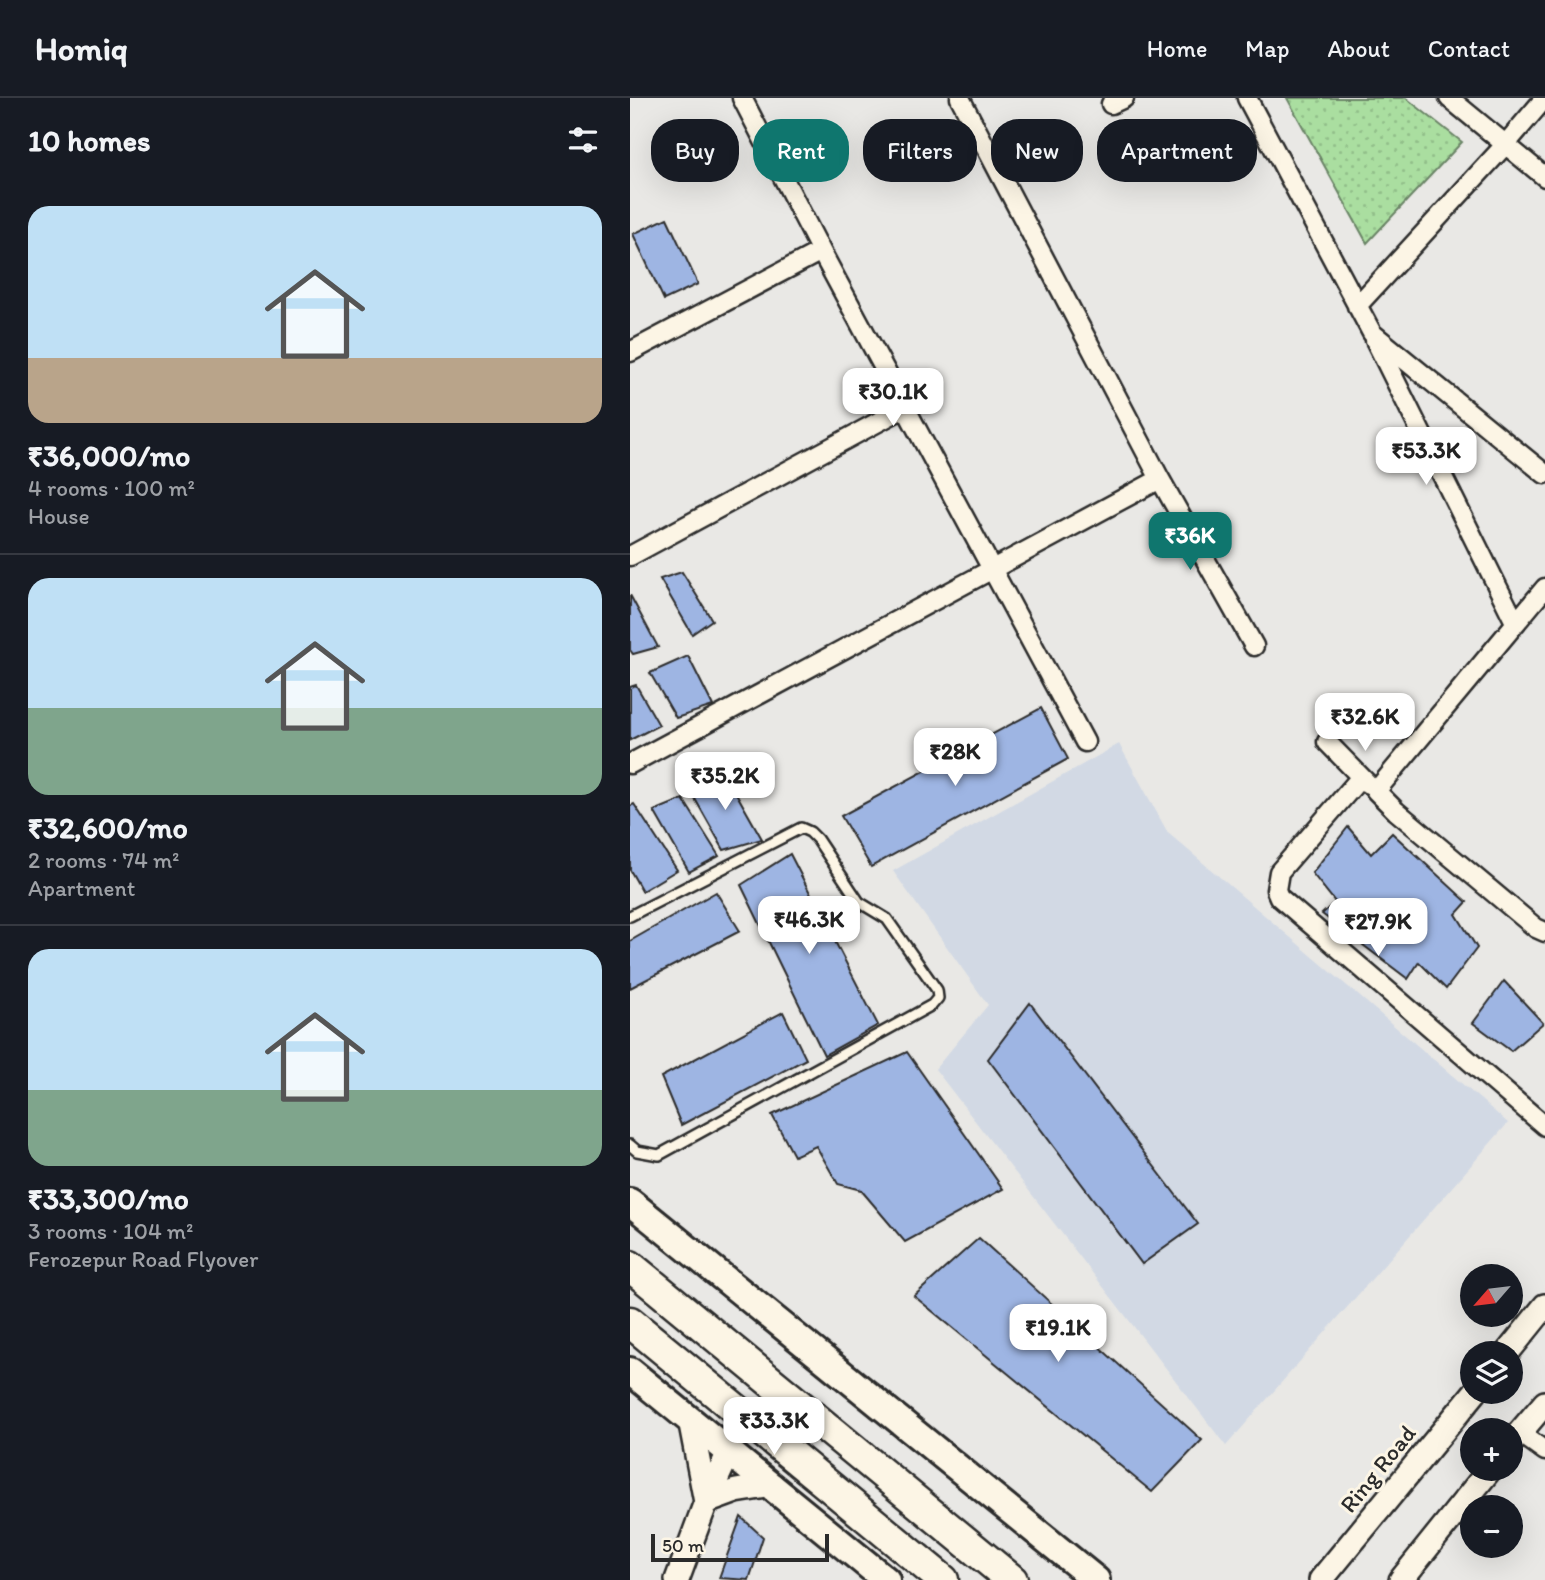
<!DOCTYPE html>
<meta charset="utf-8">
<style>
body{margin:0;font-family:Itim,sans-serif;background:#242831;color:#f1f3f6;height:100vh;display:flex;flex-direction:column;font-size:26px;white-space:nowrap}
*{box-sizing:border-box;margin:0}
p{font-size:23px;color:#9ea1a6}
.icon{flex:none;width:38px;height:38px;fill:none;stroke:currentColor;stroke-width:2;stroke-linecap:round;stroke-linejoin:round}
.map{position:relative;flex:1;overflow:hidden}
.drawer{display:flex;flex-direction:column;background:#171b24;width:630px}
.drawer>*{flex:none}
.top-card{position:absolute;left:21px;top:21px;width:665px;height:63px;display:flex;gap:14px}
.needle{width:46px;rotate:242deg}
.fabs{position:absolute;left:830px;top:1166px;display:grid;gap:14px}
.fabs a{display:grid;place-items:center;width:63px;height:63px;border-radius:50%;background:#171b24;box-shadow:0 7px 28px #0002;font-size:35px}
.scale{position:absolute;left:21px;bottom:18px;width:178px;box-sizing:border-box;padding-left:7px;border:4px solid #2b2b2b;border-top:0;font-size:19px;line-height:24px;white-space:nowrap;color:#2b2b2b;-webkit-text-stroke:5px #fcf5e5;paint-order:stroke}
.price{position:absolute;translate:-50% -60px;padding:0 16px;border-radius:14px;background:#fff;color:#222;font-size:23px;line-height:46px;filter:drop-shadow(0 2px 4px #0008)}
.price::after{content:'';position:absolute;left:50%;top:42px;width:21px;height:16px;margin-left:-10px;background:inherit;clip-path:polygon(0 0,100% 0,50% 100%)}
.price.selected{background:#0f766e;color:#fff}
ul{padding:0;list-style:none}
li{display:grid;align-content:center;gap:14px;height:371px;padding:0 28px}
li+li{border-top:2px solid #363941}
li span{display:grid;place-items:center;height:217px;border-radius:21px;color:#555}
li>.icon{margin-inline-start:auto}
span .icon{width:126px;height:126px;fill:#fffc;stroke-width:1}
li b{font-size:30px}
h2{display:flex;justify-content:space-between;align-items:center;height:84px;padding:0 28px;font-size:30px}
.pill{padding:0 24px;border-radius:28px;background:#171b24;box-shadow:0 7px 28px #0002;font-size:24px;line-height:63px}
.pill.selected{background:#0f766e;color:#fff}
header{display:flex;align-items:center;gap:42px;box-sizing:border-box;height:98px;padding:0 35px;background:#171b24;border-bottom:2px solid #363941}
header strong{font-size:33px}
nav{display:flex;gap:38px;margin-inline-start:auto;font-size:24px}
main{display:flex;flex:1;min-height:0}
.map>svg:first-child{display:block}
.built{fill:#d2d9e4}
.park{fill:url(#park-dots);stroke:#6a8466;stroke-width:2}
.building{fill:#9eb5e3;stroke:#2b2b2b;stroke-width:2}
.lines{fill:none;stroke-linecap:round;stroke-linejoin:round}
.service-casing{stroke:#2b2b2b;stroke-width:14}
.minor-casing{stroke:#2b2b2b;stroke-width:23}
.tertiary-casing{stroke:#2b2b2b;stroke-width:28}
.secondary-casing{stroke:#2b2b2b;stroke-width:32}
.trunk-casing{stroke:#2b2b2b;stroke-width:35}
.service{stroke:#fcf5e5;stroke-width:9}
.minor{stroke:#fcf5e5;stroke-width:18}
.tertiary{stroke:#fcf5e5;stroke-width:23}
.secondary{stroke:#fcf5e5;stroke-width:26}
.trunk{stroke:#fcf5e5;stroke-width:30}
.labels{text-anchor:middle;stroke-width:6;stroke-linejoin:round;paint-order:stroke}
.street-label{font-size:24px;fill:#2b2b2b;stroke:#fcf5e5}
</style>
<header>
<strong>Homiq</strong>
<nav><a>Home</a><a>Map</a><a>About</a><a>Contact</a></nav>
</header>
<main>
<section class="drawer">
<h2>10 homes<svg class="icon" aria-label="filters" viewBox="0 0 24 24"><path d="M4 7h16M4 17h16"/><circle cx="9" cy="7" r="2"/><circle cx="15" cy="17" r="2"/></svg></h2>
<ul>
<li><span style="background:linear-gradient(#bfe0f5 70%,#b9a48a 0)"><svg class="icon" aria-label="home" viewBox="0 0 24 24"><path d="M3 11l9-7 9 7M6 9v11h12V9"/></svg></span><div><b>₹36,000/mo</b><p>4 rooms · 100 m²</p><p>House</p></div></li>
<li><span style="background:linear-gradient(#bfe0f5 60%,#7fa58c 0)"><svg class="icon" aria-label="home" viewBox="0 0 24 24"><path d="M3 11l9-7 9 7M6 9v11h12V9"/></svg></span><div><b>₹32,600/mo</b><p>2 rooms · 74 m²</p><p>Apartment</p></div></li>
<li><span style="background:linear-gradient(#bfe0f5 65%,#7fa58c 0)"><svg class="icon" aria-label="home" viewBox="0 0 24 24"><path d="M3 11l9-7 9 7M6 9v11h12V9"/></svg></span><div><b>₹33,300/mo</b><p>3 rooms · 104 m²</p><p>Ferozepur Road Flyover</p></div></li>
</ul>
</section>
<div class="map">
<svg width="915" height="1482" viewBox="0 0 915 1482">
<defs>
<pattern id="park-dots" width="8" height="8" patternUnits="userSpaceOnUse" patternTransform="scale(1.75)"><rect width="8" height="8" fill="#aadea0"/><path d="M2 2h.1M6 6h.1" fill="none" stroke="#92bf8a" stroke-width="1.8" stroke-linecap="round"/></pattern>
</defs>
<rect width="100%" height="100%" fill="#e9e8e5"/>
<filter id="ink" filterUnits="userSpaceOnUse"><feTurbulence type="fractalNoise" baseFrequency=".0143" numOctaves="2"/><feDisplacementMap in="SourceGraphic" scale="14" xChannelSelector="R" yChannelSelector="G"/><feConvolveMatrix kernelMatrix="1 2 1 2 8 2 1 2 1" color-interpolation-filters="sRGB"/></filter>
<g filter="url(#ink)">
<path class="built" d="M489 646 538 735 878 1025 596 1348 305 971 358 907 263 773Z"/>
<path class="park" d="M657 0H776L832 44 737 145Z"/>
<path class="building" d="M37 120 68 186 34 202 3 136Z
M52 474 82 522 62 536 30 481Z
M0 497 28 549 3 556 0 552Z
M58 558 83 608 46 620 20 575Z
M6 587 29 627 0 642V589Z
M411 610 438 661 241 769 211 718Z
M93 672 132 741 94 752 60 692Z
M53 701 89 758 59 774 24 713Z
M4 706 47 772 12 793 0 772V708Z
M718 729 741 756 762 735 837 804 826 816 847 850 816 891 789 864 778 881 692 816 705 804 682 775Z
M160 756 248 927 194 957 111 787Z
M86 794 110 833 0 890V843Z
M874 883 913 925 881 953 843 925Z
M400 905 568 1126 512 1166 358 961Z
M153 914 176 961 51 1027 31 979Z
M277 954 373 1091 275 1144 231 1092 208 1086 186 1048 164 1058 142 1017Z
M349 1140 572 1342 522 1394 284 1198Z
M111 1419 133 1439 119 1482 89 1480Z"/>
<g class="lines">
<defs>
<path id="service" d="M0 818 171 730 180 734 187 741 229 804 257 821 307 892 308 900 302 907 29 1057 7 1053 0 1047"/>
<path id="minor" d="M112 0 191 153
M617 0 742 235 915 376
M819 0 915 79
M481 6 494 0
M727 208 875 47 915 0
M745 242 885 524
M0 254 191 153 455 644
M530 381 624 548
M0 458 274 310
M915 490 746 693 766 713 906 830 915 834
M697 644 738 686
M0 666 530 381 330 0
M731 679 649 774 646 792 649 799 915 1028
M890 1335 915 1353"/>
<path id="tertiary" d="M877 1255 915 1208
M60 1321 76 1404 106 1393 142 1387
M880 1346 915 1305
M47 1482 76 1404 99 1354
M691 1482 846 1293
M771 1482 861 1370"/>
<path id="secondary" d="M0 1104 466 1482
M0 1273 256 1482"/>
<path id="trunk" d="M0 1168 382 1482
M0 1224 313 1482"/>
</defs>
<use href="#service" class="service-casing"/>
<use href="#minor" class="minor-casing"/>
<use href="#tertiary" class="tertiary-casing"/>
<use href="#secondary" class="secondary-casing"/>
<use href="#trunk" class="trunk-casing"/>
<use href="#service" class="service"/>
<use href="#minor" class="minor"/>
<use href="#tertiary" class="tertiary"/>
<use href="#secondary" class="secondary"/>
<use href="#trunk" class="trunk"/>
</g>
</g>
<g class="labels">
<g class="street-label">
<text transform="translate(748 1371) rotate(-51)" y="8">Ring Road</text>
</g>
</g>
</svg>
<div class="fabs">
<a><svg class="needle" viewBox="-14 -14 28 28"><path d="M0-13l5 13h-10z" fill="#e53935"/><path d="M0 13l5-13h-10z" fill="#9ea1a6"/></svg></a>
<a><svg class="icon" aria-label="layers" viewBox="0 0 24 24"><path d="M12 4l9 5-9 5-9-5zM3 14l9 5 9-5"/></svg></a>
<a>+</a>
<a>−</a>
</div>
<div class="scale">50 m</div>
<b class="price" style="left:263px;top:330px">₹30.1K</b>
<b class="price" style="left:796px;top:389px">₹53.3K</b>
<b class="price selected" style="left:560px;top:474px">₹36K</b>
<b class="price" style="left:735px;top:655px">₹32.6K</b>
<b class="price" style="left:325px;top:690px">₹28K</b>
<b class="price" style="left:95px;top:714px">₹35.2K</b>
<b class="price" style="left:179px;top:858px">₹46.3K</b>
<b class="price" style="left:748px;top:860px">₹27.9K</b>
<b class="price" style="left:428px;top:1266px">₹19.1K</b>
<b class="price" style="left:144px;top:1359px">₹33.3K</b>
<div class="top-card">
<a class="pill">Buy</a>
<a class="pill selected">Rent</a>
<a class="pill">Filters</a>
<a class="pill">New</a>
<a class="pill">Apartment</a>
</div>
</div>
</main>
